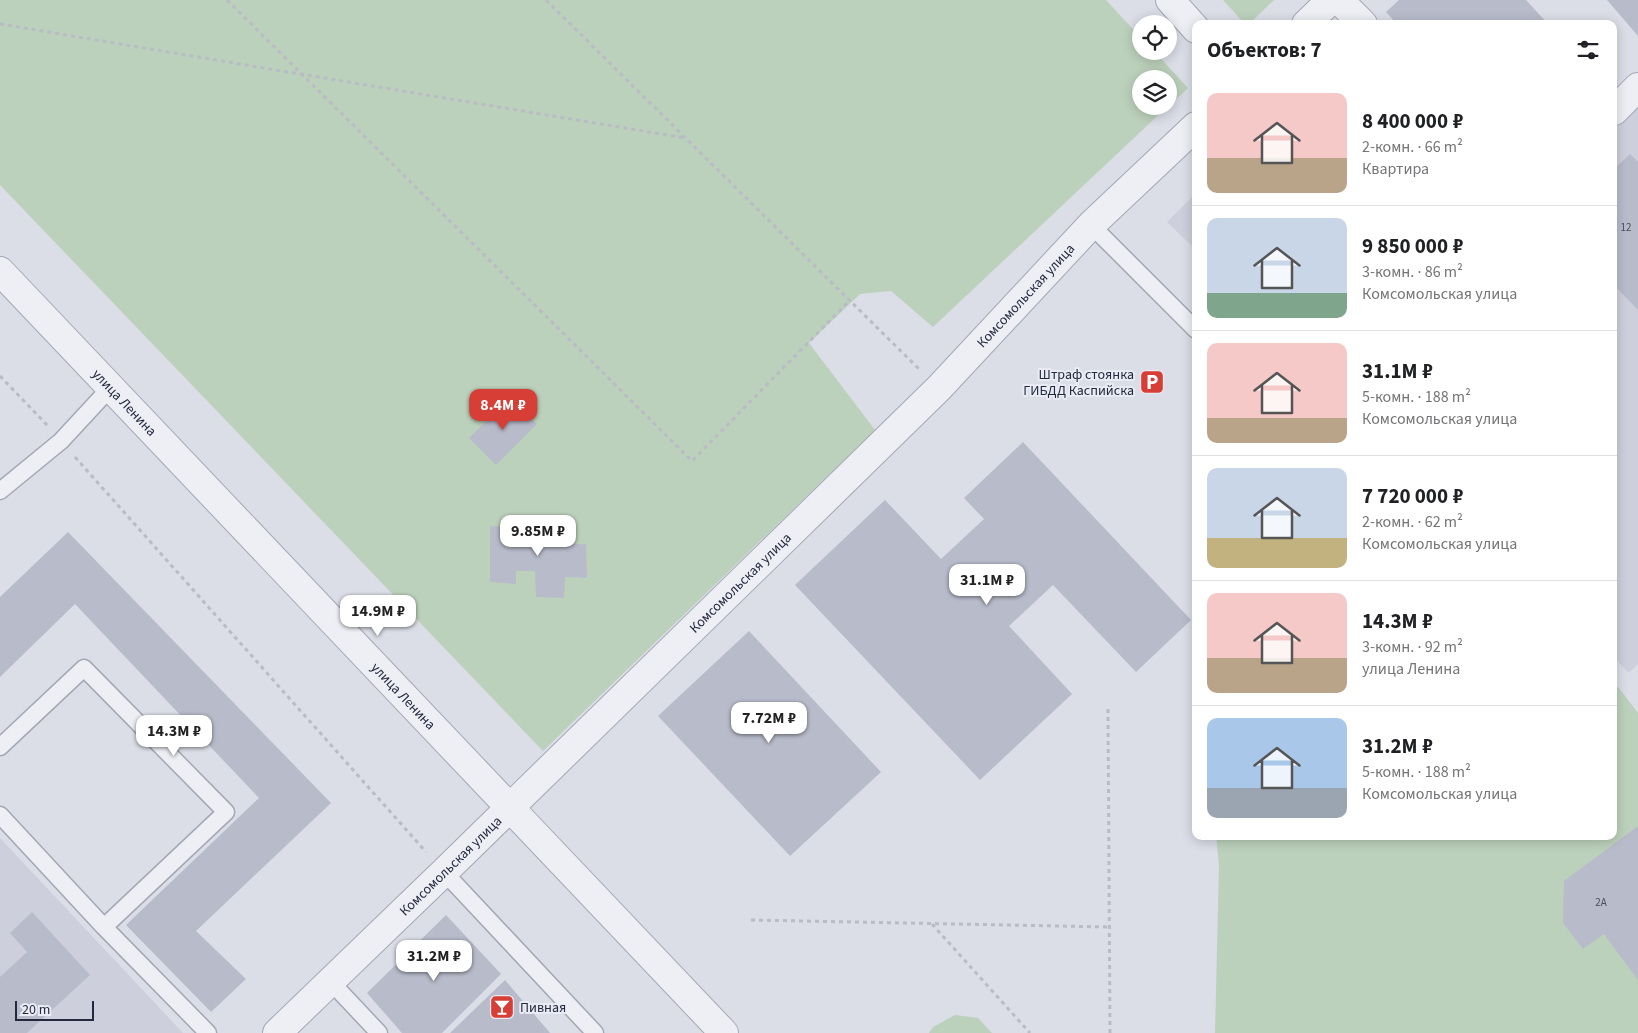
<!DOCTYPE html>
<html lang="ru">
<meta charset="utf-8">
<style>
body{margin:0;font-family:"Source Sans 3",sans-serif;background:#f2f2f2;color:#202124;height:100vh;display:flex;flex-direction:column;font-size:19px;white-space:nowrap}
*{box-sizing:border-box;margin:0}
p{font-size:16px;color:#757577}
.icon{flex:none;width:28px;height:28px;fill:none;stroke:currentColor;stroke-width:2;stroke-linecap:round;stroke-linejoin:round}
.map{position:relative;flex:1;overflow:hidden}
.drawer{position:absolute;left:1192px;top:20px;width:425px;height:820px;display:flex;flex-direction:column;background:#fff;border-radius:10px;box-shadow:0 2px 12px #0003}
.drawer>*{flex:none}
.tools{position:absolute;left:1132px;top:15px;display:grid;gap:10px}
.tools a{display:grid;place-items:center;width:45px;height:45px;border-radius:50%;background:#fff;box-shadow:0 2px 12px #0003;font-size:25px}
.scale{position:absolute;left:15px;bottom:12px;width:79px;box-sizing:border-box;padding-left:5px;border:2px solid #24283e;border-top:0;font-size:14px;line-height:18px;white-space:nowrap;color:#24283e;-webkit-text-stroke:4px #eaecf5;paint-order:stroke}
.price{position:absolute;translate:-50% -42px;padding:0 11px;border-radius:10px;background:#fff;color:#222;font-size:16px;line-height:32px;filter:drop-shadow(0 1px 2px #0008)}
.price::after{content:'';position:absolute;left:50%;top:30px;width:15px;height:11px;margin-left:-8px;background:inherit;clip-path:polygon(0 0,100% 0,50% 100%)}
.price.selected{background:#d73e35;color:#fff}
ul{padding:0;list-style:none}
li{display:flex;align-items:center;gap:15px;height:125px;padding:0 15px}
li+li{border-top:1px solid #e0e0e0}
li span{display:grid;place-items:center;flex:none;width:140px;height:100px;border-radius:10px;color:#555}
li>.icon{margin-inline-start:auto}
span .icon{width:60px;height:60px;fill:#fffc;stroke-width:1}
li b{font-size:21px}
h2{display:flex;justify-content:space-between;align-items:center;height:60px;padding:0 15px;font-size:21px}
.map>svg:first-child{display:block}
.built{fill:#cdcfdc}
.green{fill:#bcd1bb}
.building{fill:#b8bbca}
.lines{fill:none;stroke-linecap:round;stroke-linejoin:round}
.service-casing{stroke:#a4a7b4;stroke-width:19}
.minor-casing{stroke:#a4a7b4;stroke-width:30}
.tertiary-casing{stroke:#a4a7b4;stroke-width:30}
.path{stroke:#b9bbc5;stroke-width:3;stroke-dasharray:4 4;stroke-linecap:butt}
.service{stroke:#eeeff5;stroke-width:16}
.minor{stroke:#eeeff5;stroke-width:28}
.tertiary{stroke:#eeeff5;stroke-width:28}
.labels{text-anchor:middle;stroke-width:4;stroke-linejoin:round;paint-order:stroke}
.number-label{font-size:11px;fill:#494d61}
.street-label{font-size:14px;fill:#24283e;stroke:#eaecf5}
.poi-label{font-size:14px;fill:#24283e;stroke:#eaecf5;text-anchor:end}
</style>
<div class="map">
<svg width="1638" height="1033" viewBox="0 0 1638 1033">
<rect width="100%" height="100%" fill="#dbdde7"/>
<path class="built" d="M1635 104 1638 107V664L1629 673 1614 658V126Z
M1196 193V250L1167 222Z
M0 838 183 1033H0Z"/>
<path class="green" d="M0 0H1106L1141 38V51H1154L1188 88 1169 106V79H1141V106H1168L933 327 891 291 860 294 809 343 875 430 543 751 0 185Z
M1223 0H1274L1249 24H1245Z
M1614 684 1619 688 1638 713V1033H1215L1219 865 1216 836H1614Z
M955 1015 978 1018 992 1033H929L933 1027Z"/>
<path class="building" d="M1399 0H1526L1548 24H1397L1386 12Z
M1607 0H1638V36Z
M1630 154 1638 162V310L1614 285V169Z
M510 398 537 424 496 465 469 438Z
M1023 442 1191 620 1136 672 1053 585 1009 626 1072 694 980 780 795 585 885 500 941 559 984 519 964 498Z
M539 519 567 521 568 544H586L587 578 565 577 564 598 536 597 535 571H516V584L490 582V526L516 528 520 539H538Z
M68 532 331 803 196 931 246 979 211 1012 126 925 259 798 75 604 0 677V597Z
M749 631 881 772 790 856 658 716Z
M1638 826V980L1604 934 1583 949 1563 923 1564 881Z
M32 912 90 975 27 1033H0V977L27 952 10 933Z
M446 915 501 974 442 1033H402L367 993Z
M505 980 550 1033H450Z"/>
<g class="lines">
<defs>
<path id="service" d="M1091 225 1196 330
M0 491 61 441 111 387
M0 747 84 668 226 812 104 927
M0 815 104 927 208 1033
M444 872 595 1033
M331 982 379 1033"/>
<g id="minor">
<path d="M1170 0 1196 29"/>
<path d="M1339 0 1363 24"/>
<path d="M1306 24 1331 0"/>
<path d="M1614 111 1638 87"/>
<path id="s1" d="M277 1033 444 872 939 388 1091 225 1196 126"/>
</g>
<g id="tertiary">
<path id="s2" d="M0 271 724 1033"/>
</g>
</defs>
<use href="#service" class="service-casing"/>
<use href="#minor" class="minor-casing"/>
<use href="#tertiary" class="tertiary-casing"/>
<path class="path" d="M227 0 692 461 849 301
M546 0 920 370
M0 24 685 138
M0 376 48 426
M75 457 426 852
M1108 709 1110 1033
M751 920 1110 927
M932 924 1030 1033"/>
<use href="#service" class="service"/>
<use href="#minor" class="minor"/>
<use href="#tertiary" class="tertiary"/>
</g>
<defs>
<symbol id="parking-square" viewBox="-11 -11 22 22"><rect x="-9" y="-9" width="18" height="18" rx="4" fill="#d73e35" stroke="#eaecf5"/><path d="M-3.5-5.5H1a3.5 3.5 0 0 1 0 7H-1V5.5H-3.5ZM-1-3.4V-.6H.8a1.4 1.4 0 0 0 0-2.8Z" fill="#fff"/></symbol>
<symbol id="bar-square" viewBox="-11 -11 22 22"><rect x="-9" y="-9" width="18" height="18" rx="4" fill="#d73e35" stroke="#eaecf5"/><path d="M-6-5H6L.8 .8V4.5H3.5V6h-7V4.5H-.8V.8Z" fill="#fff"/></symbol>
</defs>
<g fill-rule="evenodd">
<use href="#parking-square" x="1138" y="368" width="28" height="28"/>
<use href="#bar-square" x="488" y="993" width="28" height="28"/>
</g>
<g class="labels">
<g class="number-label">
<text x="1626" y="231">12</text>
<text x="1601" y="906">2А</text>
</g>
<g class="street-label">
<text dy="5" stroke="none"><textPath href="#s1" startOffset="1051">Комсомольская улица</textPath></text>
<text dy="5" stroke="none"><textPath href="#s2" startOffset="181">улица Ленина</textPath></text>
<text dy="5" stroke="none"><textPath href="#s1" startOffset="646">Комсомольская улица</textPath></text>
<text dy="5" stroke="none"><textPath href="#s2" startOffset="586">улица Ленина</textPath></text>
<text dy="5" stroke="none"><textPath href="#s1" startOffset="241">Комсомольская улица</textPath></text>
</g>
<g class="poi-label">
<text x="1134" y="379">Штраф стоянка<tspan x="1134" dy="16">ГИБДД Каспийска</tspan></text>
<text x="520" y="1012" text-anchor="start">Пивная</text>
</g>
</g>
</svg>
<div class="tools">
<a><svg class="icon" aria-label="locate" viewBox="0 0 24 24"><circle cx="12" cy="12" r="6"/><path d="M12 2v4M12 18v4M2 12h4M18 12h4"/></svg></a>
<a><svg class="icon" aria-label="layers" viewBox="0 0 24 24"><path d="M12 4l9 5-9 5-9-5zM3 14l9 5 9-5"/></svg></a>
</div>
<div class="scale">20 m</div>
<b class="price selected" style="left:503px;top:431px">8.4M ₽</b>
<b class="price" style="left:538px;top:557px">9.85M ₽</b>
<b class="price" style="left:987px;top:606px">31.1M ₽</b>
<b class="price" style="left:378px;top:637px">14.9M ₽</b>
<b class="price" style="left:769px;top:744px">7.72M ₽</b>
<b class="price" style="left:174px;top:757px">14.3M ₽</b>
<b class="price" style="left:434px;top:982px">31.2M ₽</b>
<section class="drawer">
<h2>Объектов: 7<svg class="icon" aria-label="filters" viewBox="0 0 24 24"><path d="M4 7h16M4 17h16"/><circle cx="9" cy="7" r="2"/><circle cx="15" cy="17" r="2"/></svg></h2>
<ul>
<li><span style="background:linear-gradient(#f6c9c9 65%,#b9a48a 0)"><svg class="icon" aria-label="home" viewBox="0 0 24 24"><path d="M3 11l9-7 9 7M6 9v11h12V9"/></svg></span><div><b>8 400 000 ₽</b><p>2-комн. · 66 m²</p><p>Квартира</p></div></li>
<li><span style="background:linear-gradient(#c9d6e8 75%,#7fa58c 0)"><svg class="icon" aria-label="home" viewBox="0 0 24 24"><path d="M3 11l9-7 9 7M6 9v11h12V9"/></svg></span><div><b>9 850 000 ₽</b><p>3-комн. · 86 m²</p><p>Комсомольская улица</p></div></li>
<li><span style="background:linear-gradient(#f6c9c9 75%,#b9a48a 0)"><svg class="icon" aria-label="home" viewBox="0 0 24 24"><path d="M3 11l9-7 9 7M6 9v11h12V9"/></svg></span><div><b>31.1M ₽</b><p>5-комн. · 188 m²</p><p>Комсомольская улица</p></div></li>
<li><span style="background:linear-gradient(#c9d6e8 70%,#c2b280 0)"><svg class="icon" aria-label="home" viewBox="0 0 24 24"><path d="M3 11l9-7 9 7M6 9v11h12V9"/></svg></span><div><b>7 720 000 ₽</b><p>2-комн. · 62 m²</p><p>Комсомольская улица</p></div></li>
<li><span style="background:linear-gradient(#f6c9c9 65%,#b9a48a 0)"><svg class="icon" aria-label="home" viewBox="0 0 24 24"><path d="M3 11l9-7 9 7M6 9v11h12V9"/></svg></span><div><b>14.3M ₽</b><p>3-комн. · 92 m²</p><p>улица Ленина</p></div></li>
<li><span style="background:linear-gradient(#a9c7e8 70%,#9aa5b1 0)"><svg class="icon" aria-label="home" viewBox="0 0 24 24"><path d="M3 11l9-7 9 7M6 9v11h12V9"/></svg></span><div><b>31.2M ₽</b><p>5-комн. · 188 m²</p><p>Комсомольская улица</p></div></li>
</ul>
</section>
</div>
